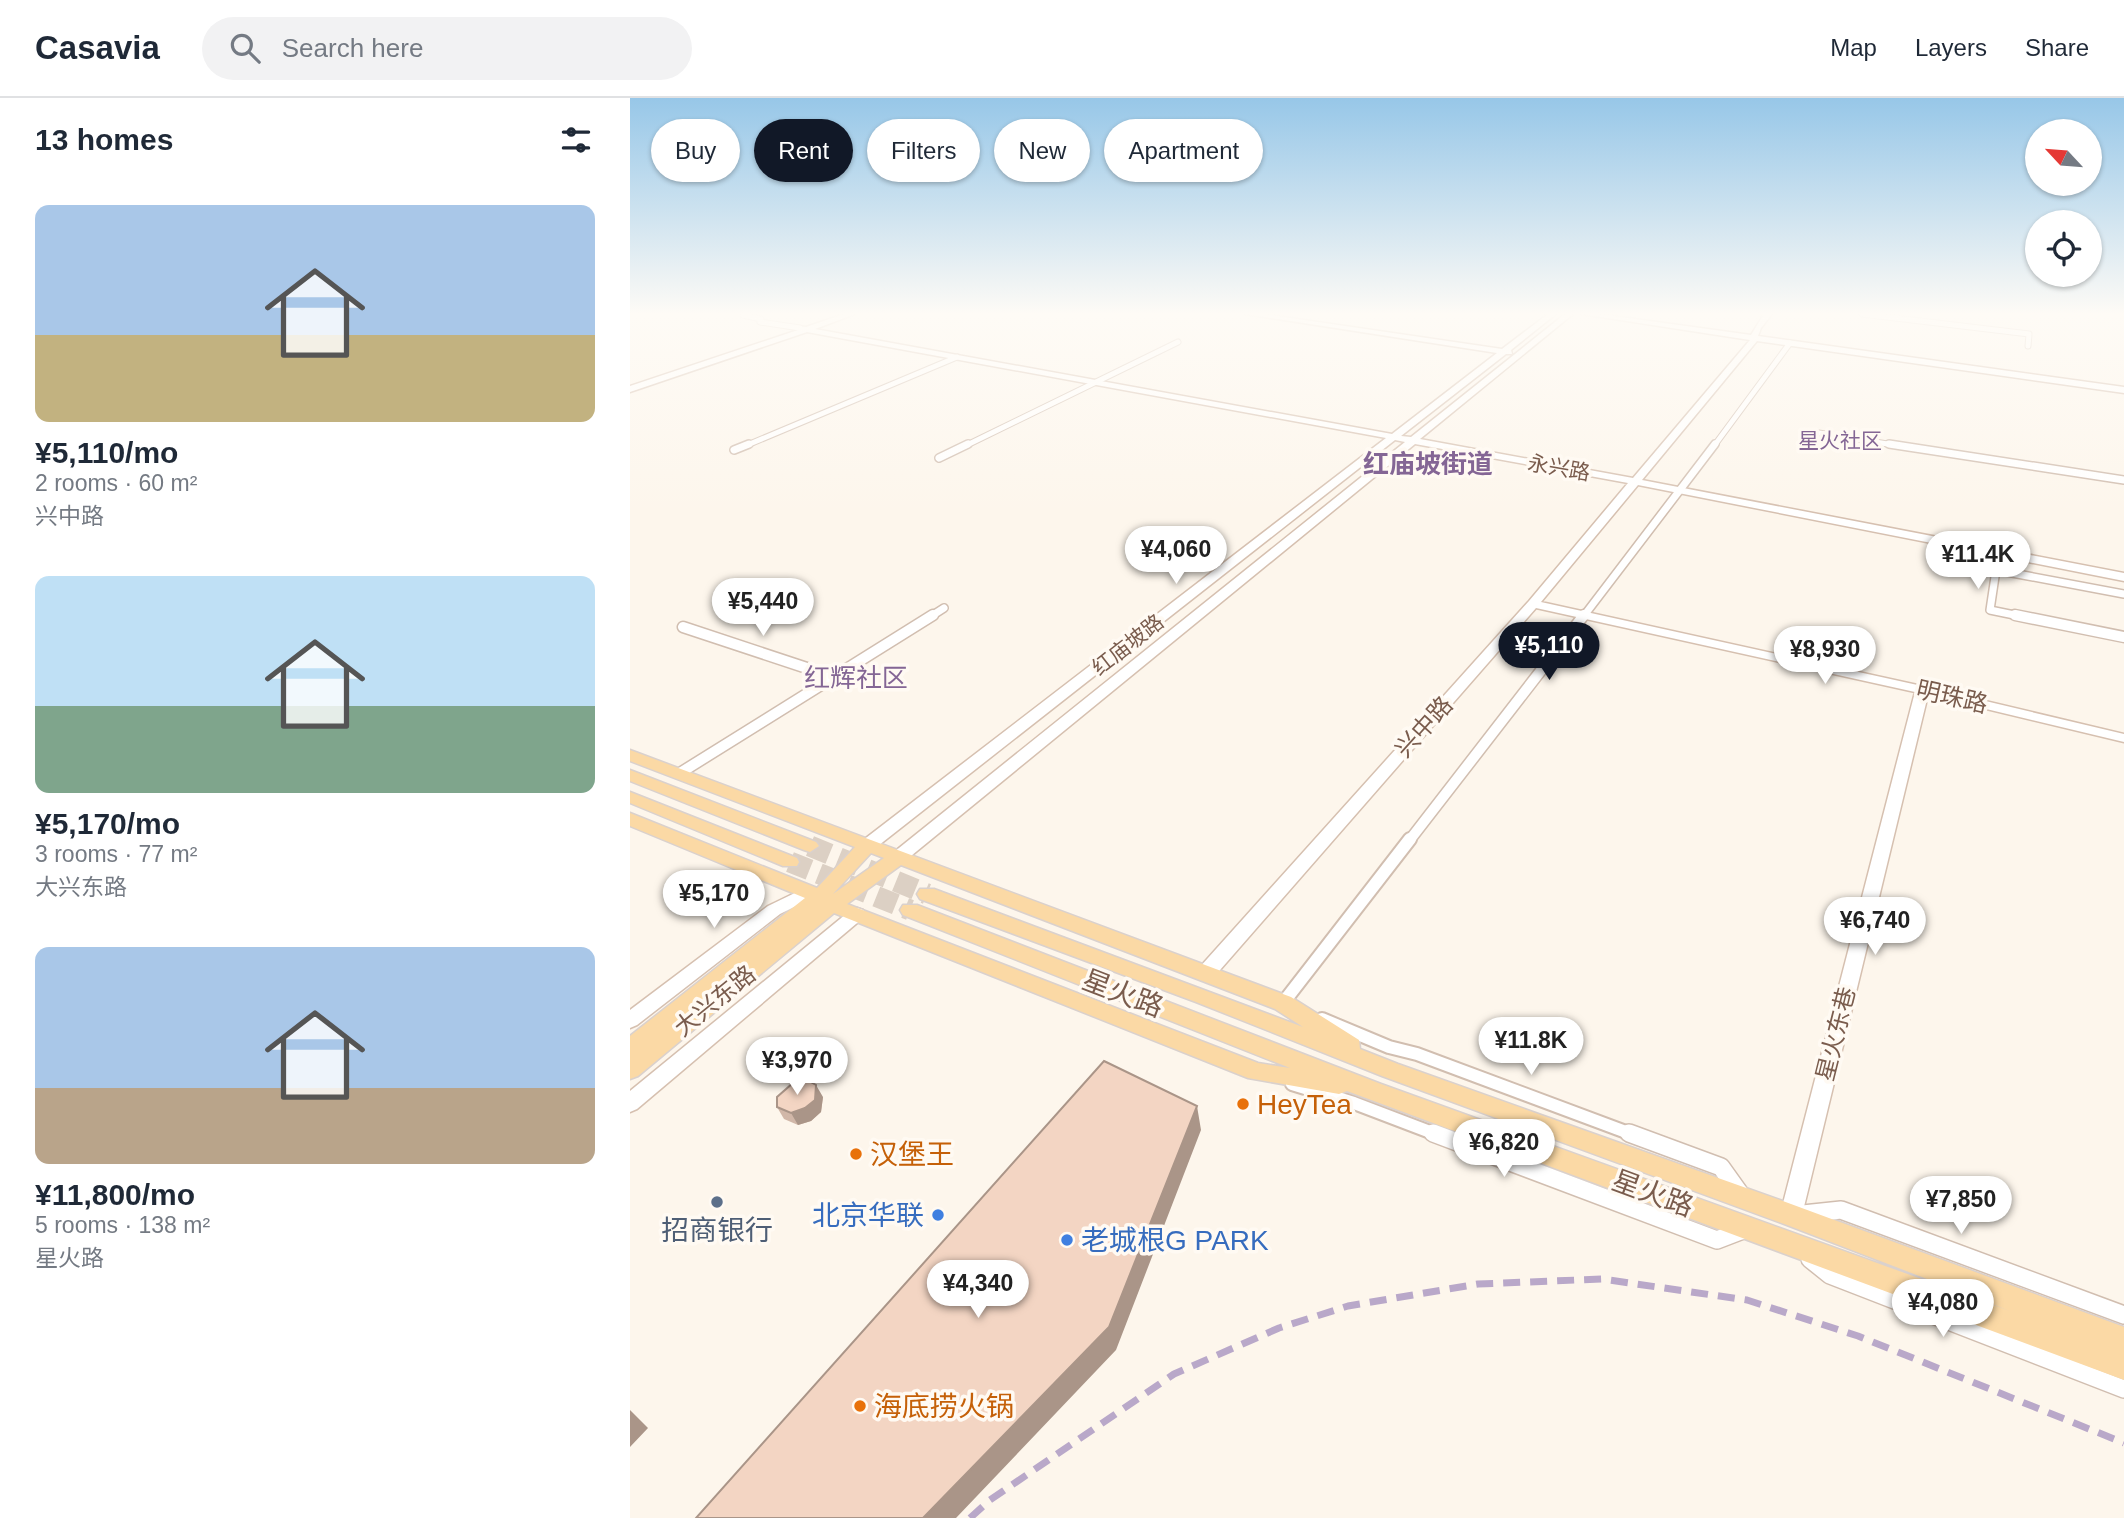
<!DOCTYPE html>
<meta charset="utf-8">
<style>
body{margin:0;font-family:Helvetica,"Noto Sans SC",sans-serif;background:#f2f2f3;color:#1f2937;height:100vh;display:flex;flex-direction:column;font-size:26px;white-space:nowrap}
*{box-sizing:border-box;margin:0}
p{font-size:23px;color:#747a83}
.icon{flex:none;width:38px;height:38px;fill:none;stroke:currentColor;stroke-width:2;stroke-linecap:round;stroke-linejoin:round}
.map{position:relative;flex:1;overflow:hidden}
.panel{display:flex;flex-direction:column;background:#fff;width:630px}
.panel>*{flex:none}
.banner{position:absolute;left:21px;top:21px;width:665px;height:63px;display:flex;gap:14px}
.needle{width:46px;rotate:296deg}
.buttons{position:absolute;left:1395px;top:21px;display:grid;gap:14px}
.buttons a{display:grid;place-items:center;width:77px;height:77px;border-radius:50%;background:#fff;box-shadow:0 2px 5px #0004;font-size:35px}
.price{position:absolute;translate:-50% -60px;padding:0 16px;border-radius:24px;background:#fff;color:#222;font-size:23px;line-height:46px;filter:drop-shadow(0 2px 4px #0008)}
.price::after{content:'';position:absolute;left:50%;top:42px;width:21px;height:16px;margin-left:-10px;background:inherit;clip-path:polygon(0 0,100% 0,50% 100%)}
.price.selected{background:#111827;color:#fff}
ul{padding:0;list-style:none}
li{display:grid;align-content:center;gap:14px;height:371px;padding:0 35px}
li span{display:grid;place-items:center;height:217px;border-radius:14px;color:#555}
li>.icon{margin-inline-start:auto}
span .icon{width:126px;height:126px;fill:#fffc;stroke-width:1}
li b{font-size:30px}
h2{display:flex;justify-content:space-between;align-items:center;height:84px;padding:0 35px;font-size:30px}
.chip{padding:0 24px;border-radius:32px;background:#fff;box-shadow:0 2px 5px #0004;font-size:24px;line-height:63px}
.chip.selected{background:#111827;color:#fff}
header{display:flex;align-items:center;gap:42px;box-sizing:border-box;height:98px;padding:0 35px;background:#fff;border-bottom:2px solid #e0e1e3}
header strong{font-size:33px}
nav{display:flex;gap:38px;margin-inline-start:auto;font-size:24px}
.search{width:490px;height:63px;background:#f2f2f3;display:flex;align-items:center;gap:18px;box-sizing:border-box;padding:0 24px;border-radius:38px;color:#747a83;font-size:26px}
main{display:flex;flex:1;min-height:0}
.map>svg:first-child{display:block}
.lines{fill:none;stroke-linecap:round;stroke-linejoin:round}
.primary-tunnel{stroke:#dcd0c4;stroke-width:21;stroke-dasharray:21 10;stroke-linecap:butt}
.street-far4-casing{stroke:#d1beb0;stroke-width:7}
.street-far3-casing{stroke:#d1beb0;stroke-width:10}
.street-far2-casing{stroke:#d1beb0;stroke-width:13}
.street-far1-casing{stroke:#d1beb0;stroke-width:16}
.street-casing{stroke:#d1beb0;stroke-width:20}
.secondary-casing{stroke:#d6c0b0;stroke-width:3}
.primary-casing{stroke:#dad1cd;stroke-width:3}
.street-far4{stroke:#fff;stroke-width:5}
.street-far3{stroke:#fff;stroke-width:7}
.street-far2{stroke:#fff;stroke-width:10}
.street-far1{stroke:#fff;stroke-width:12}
.street{stroke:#fff;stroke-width:17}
.secondary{fill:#fff;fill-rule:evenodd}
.primary{fill:#fbd9a5;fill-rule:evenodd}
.rail{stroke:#b9a8c9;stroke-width:7;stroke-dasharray:17 10;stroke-linecap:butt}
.wall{fill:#d1b7a8}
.shaded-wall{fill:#aa9588}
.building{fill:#f3d5c3;stroke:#aa9588;stroke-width:2}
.food-dot{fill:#e8710a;stroke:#fffaf3;stroke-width:2.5}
.service-dot{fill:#5c6f8a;stroke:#fffaf3;stroke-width:2.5}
.shop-dot{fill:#3f7fe0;stroke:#fffaf3;stroke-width:2.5}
.labels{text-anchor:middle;stroke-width:7;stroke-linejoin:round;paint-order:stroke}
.far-neighbourhood-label{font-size:21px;fill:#846695;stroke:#fffaf3}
.far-street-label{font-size:21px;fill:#7a5c4d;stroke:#fffaf3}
.street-label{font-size:24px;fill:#7a5c4d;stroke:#fffaf3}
.far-district-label{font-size:26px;font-weight:bold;fill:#846695;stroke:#fffaf3}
.neighbourhood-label{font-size:26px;fill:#846695;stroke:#fffaf3}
.near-street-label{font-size:28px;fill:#7a5c4d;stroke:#fffaf3}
.near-food-label{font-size:28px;fill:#c56008;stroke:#fffaf3;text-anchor:start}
.near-shop-label{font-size:28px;fill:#366cbe;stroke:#fffaf3;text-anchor:end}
.near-service-label{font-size:28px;fill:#4e5e75;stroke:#fffaf3}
</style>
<header>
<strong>Casavia</strong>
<div class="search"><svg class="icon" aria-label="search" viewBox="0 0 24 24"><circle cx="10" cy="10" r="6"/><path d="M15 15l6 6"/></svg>Search here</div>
<nav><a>Map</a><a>Layers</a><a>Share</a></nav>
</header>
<main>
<section class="panel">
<h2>13 homes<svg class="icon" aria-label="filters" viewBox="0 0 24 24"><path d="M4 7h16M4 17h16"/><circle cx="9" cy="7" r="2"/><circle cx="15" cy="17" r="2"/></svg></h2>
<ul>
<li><span style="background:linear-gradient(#a9c7e8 60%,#c2b280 0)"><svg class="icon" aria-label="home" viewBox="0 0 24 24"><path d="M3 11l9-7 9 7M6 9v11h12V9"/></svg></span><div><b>¥5,110/mo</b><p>2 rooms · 60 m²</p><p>兴中路</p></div></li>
<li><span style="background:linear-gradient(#bfe0f5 60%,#7fa58c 0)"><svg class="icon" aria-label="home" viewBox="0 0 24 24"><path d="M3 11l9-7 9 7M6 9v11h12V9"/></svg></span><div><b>¥5,170/mo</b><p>3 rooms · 77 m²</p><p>大兴东路</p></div></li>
<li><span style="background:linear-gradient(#a9c7e8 65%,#b9a48a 0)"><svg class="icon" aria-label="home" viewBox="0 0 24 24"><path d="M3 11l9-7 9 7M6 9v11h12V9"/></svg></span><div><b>¥11,800/mo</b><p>5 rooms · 138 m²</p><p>星火路</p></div></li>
</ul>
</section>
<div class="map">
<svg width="1494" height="1420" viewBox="0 0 1494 1420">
<rect width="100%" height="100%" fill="#fdf6ec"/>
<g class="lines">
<path class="primary-tunnel" d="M180 748 297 796
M160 764 280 812"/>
<defs>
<path id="street-far4" d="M1232 216 1399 236 1398 248
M113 217 131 221 130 224 170 230
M1189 335 1270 348
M115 348 327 259
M335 348 548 244
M1084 348 1160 245"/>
<path id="street-far3" d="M1259 346 1494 382
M104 352 119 346
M309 360 338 346
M300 519 314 510
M953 519 1085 346
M1394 519 1360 512 1366 472 1494 496"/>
<path id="street-far2" d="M1385 517 1494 539
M53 529 204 579
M50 675 303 517
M779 743 954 517"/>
<path id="street-far1" d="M658 907 653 905 780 741
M692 921 759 949 787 956 1004 1037
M662 986 724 1005 808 1037"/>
<path id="street" d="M803 1035 1087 1142 1113 1132
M999 1035 1091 1069 1111 1097
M1173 1116 1211 1112 1494 1217
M1180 1161 1200 1177 1494 1291"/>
<path id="secondary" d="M214 216H225L185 231 762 336 867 255 615 216H633L872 251 918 216H926L881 252 882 256H876L771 338 781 339 935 216H943L790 341 1003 380 1120 242 951 216H969L1121 237 1134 216H1142L1131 230 1128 238 1494 289V295L1127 243 1012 382 1494 475V483L1008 387 911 504 1292 588 1494 636V644L1298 597 1172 1117 1169 1124 1161 1127 1153 1124 1150 1117 1285 594 906 510 583 880 576 882 569 880 567 875 569 870 899 503 998 385 785 346 276 762 270 763 262 758 264 754 775 344 765 342 244 751 238 752 230 747 232 743 756 340 177 234 0 294V288L168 232 167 228 176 229Z
M169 793 196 795 199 799 196 803 172 805 150 816 7 927 0 930V912L138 808Z
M227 810 233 812 236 816 233 820 7 1011 0 1014V993L221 812Z"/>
<path id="primary" d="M0 652 661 899 729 942 730 951 768 966 1161 1106 1494 1229V1282L717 993 709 996 618 980 204 815 8 978 0 981V938L175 800 0 728V715L187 790 225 749 0 663ZM241 755 254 760 203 796ZM271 767 645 911 673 929 304 791H290L287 796 290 801 566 904 752 978 1157 1127 1380 1213 751 986 287 807H273L270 812 273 817 660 970 628 965 217 806Z
M0 672 186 744 189 748 180 754 174 752 0 683Z
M0 694 167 760 169 764 167 768H153L0 705Z"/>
</defs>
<use href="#street-far4" class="street-far4-casing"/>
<use href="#street-far3" class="street-far3-casing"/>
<use href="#street-far2" class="street-far2-casing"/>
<use href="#street-far1" class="street-far1-casing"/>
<use href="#street" class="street-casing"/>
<use href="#secondary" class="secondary-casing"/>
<use href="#primary" class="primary-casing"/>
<use href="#street-far4" class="street-far4"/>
<use href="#street-far3" class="street-far3"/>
<use href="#street-far2" class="street-far2"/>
<use href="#street-far1" class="street-far1"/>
<use href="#street" class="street"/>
<use href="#secondary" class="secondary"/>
<use href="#primary" class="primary"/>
<path class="rail" d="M340 1420 360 1402 544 1276 649 1230 718 1208 848 1186 972 1181 1117 1202 1228 1238 1494 1345"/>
</g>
<path class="wall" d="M193 999 191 1014 181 1023 168 1027 154 1021 147 1009Z"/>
<path class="shaded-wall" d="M186 987 193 999 191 1014 181 1023 168 1027 161 1015Z
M567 1008 571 1032 486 1252 326 1420H293Z
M0 1312 18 1330 0 1349Z"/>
<path class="building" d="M474 963 567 1008 479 1229 293 1420H66Z
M177 982 186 987 185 1002 175 1010 161 1015 147 1009V999L163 985Z"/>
<linearGradient id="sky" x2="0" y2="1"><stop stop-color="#97c7e8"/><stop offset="0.52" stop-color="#fefbf6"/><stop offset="1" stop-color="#fefbf6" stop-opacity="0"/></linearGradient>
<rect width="1494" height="415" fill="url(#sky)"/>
<g class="food-dot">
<circle cx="613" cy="1006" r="7"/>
<circle cx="226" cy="1056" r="7"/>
<circle cx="230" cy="1308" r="7"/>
</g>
<circle class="service-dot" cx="87" cy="1104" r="7"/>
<g class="shop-dot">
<circle cx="308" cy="1117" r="7"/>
<circle cx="437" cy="1142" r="7"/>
</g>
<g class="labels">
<g class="far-neighbourhood-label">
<text x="1210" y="350">星火社区</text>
</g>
<g class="far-street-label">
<text transform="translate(929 370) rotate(10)" y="7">永兴路</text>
<text transform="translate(498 547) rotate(-38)" y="7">红庙坡路</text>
</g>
<g class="street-label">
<text transform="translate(1322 599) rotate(13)" y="8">明珠路</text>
<text transform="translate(794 629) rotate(-48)" y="8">兴中路</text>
<text transform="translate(85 903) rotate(-39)" y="8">大兴东路</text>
<text transform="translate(1206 936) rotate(-76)" y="8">星火东巷</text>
</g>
<g class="far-district-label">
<text x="798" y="375">红庙坡街道</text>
</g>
<g class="neighbourhood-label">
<text x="226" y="589">红辉社区</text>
</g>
<g class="near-street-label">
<text transform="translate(493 895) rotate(21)" y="10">星火路</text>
<text transform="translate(1023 1095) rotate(20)" y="10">星火路</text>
</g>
<g class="near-food-label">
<text x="627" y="1016">HeyTea</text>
<text x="240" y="1066">汉堡王</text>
<text x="244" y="1318">海底捞火锅</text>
</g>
<g class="near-shop-label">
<text x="294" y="1127">北京华联</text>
<text x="451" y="1152" text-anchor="start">老城根G PARK</text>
</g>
<g class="near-service-label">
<text x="87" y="1142">招商银行</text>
</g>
</g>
</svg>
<div class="buttons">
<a><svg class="needle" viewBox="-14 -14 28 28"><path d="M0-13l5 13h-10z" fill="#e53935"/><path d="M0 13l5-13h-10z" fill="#747a83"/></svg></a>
<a><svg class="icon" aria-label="locate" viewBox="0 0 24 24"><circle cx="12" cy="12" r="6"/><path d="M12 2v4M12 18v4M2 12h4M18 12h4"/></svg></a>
</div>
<b class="price" style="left:546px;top:488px">¥4,060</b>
<b class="price" style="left:1348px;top:493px">¥11.4K</b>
<b class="price" style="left:133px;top:540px">¥5,440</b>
<b class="price selected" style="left:919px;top:584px">¥5,110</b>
<b class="price" style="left:1195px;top:588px">¥8,930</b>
<b class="price" style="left:84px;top:832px">¥5,170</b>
<b class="price" style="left:1245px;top:859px">¥6,740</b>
<b class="price" style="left:901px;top:979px">¥11.8K</b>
<b class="price" style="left:167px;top:999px">¥3,970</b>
<b class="price" style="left:874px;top:1081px">¥6,820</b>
<b class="price" style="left:1331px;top:1138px">¥7,850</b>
<b class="price" style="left:348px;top:1222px">¥4,340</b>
<b class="price" style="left:1313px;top:1241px">¥4,080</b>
<div class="banner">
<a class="chip">Buy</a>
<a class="chip selected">Rent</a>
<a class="chip">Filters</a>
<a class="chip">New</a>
<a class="chip">Apartment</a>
</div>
</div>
</main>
